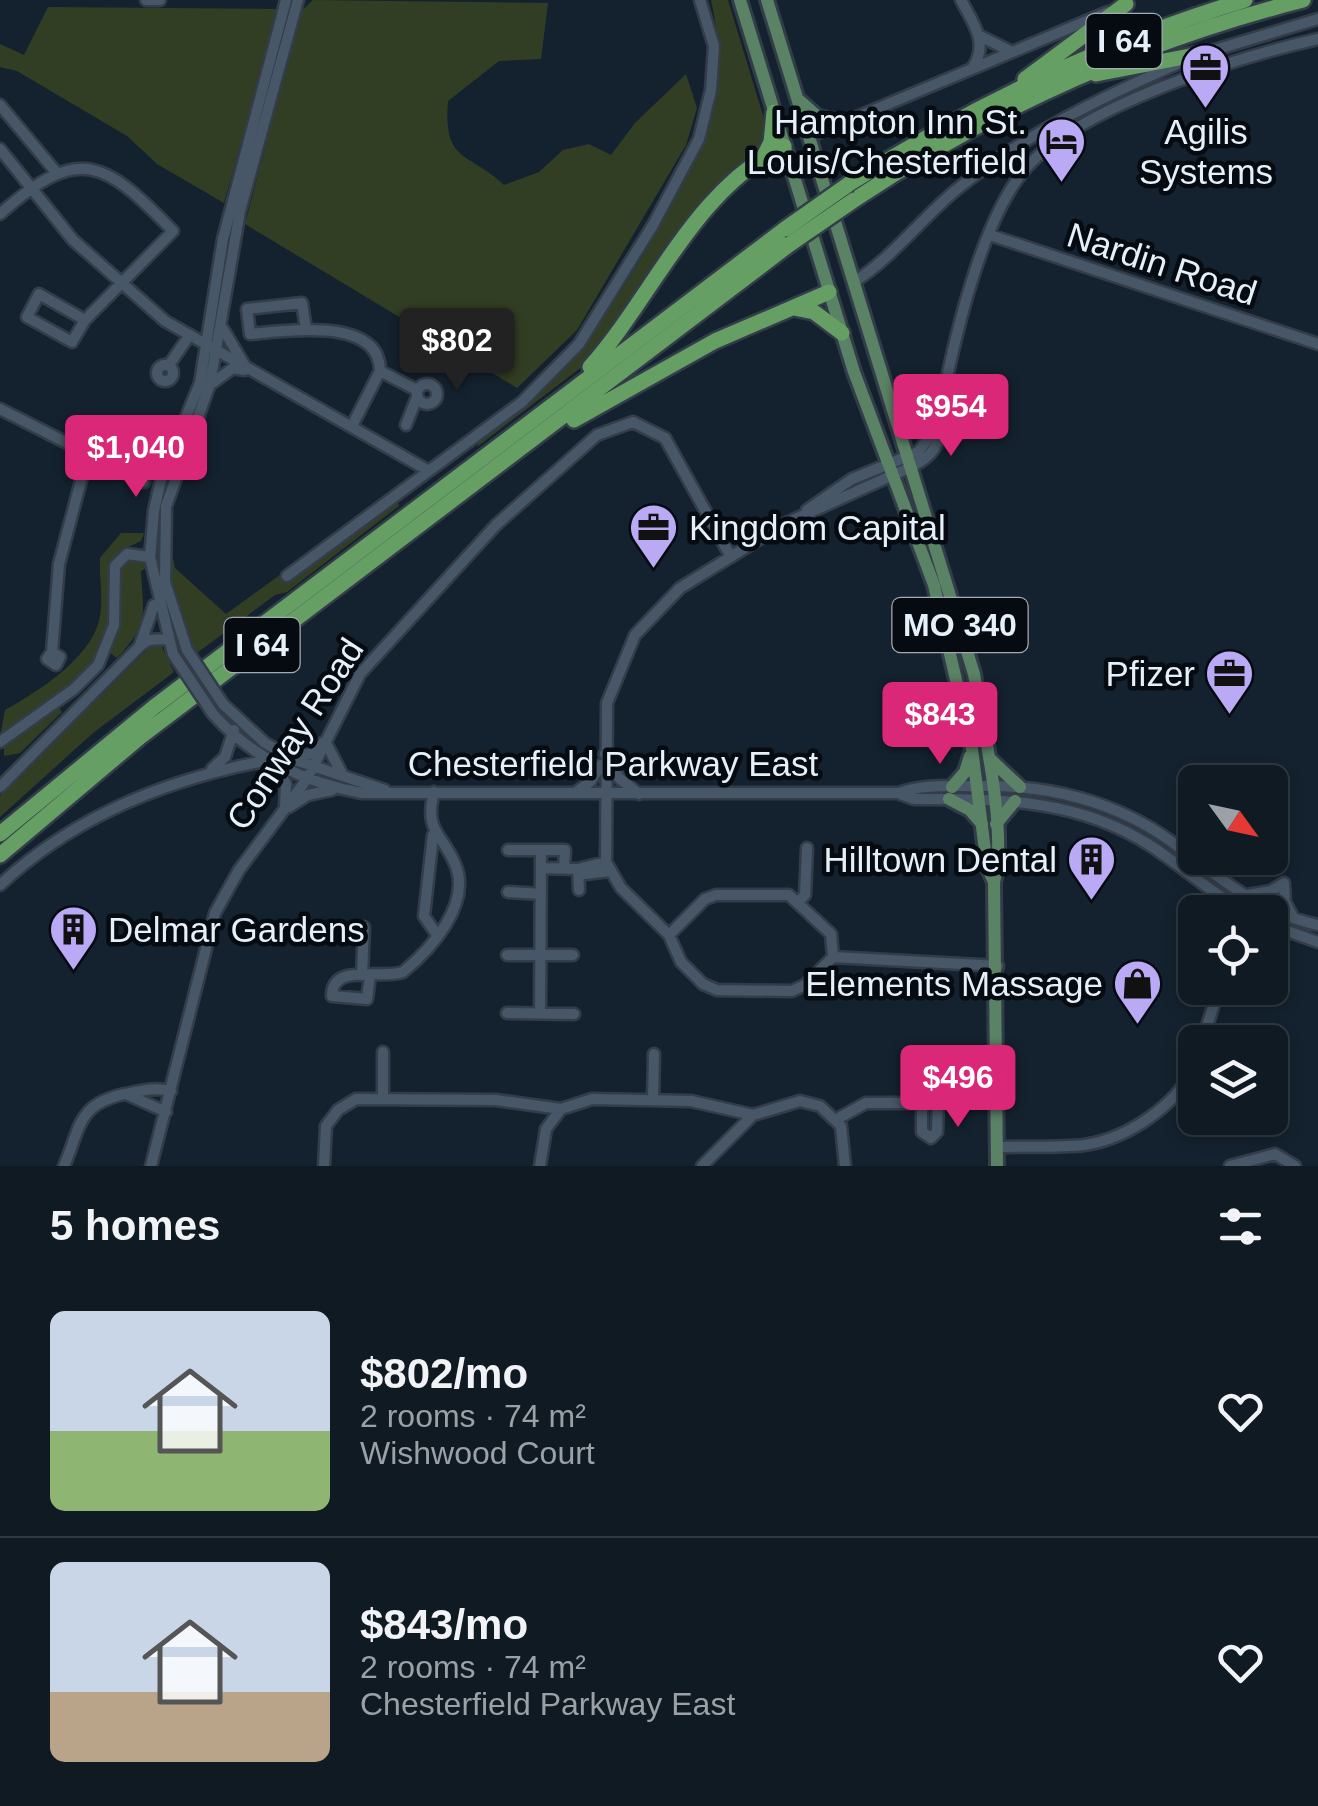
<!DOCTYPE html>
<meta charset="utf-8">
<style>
body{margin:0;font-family:Helvetica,sans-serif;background:#18232b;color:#f1f3f6;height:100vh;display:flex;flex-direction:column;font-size:38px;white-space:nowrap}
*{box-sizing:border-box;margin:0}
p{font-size:32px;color:#9ba1a6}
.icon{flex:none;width:55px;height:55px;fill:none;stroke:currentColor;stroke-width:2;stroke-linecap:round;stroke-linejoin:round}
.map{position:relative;height:1166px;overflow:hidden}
.sheet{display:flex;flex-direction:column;background:#0f1a23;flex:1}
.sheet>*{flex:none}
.needle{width:65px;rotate:123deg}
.tools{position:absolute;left:1178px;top:765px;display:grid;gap:20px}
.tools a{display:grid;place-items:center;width:110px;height:110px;border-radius:15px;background:#0f1a23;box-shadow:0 5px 15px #0003,0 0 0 2px #2f3841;font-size:50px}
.price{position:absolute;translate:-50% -85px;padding:0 22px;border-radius:10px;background:#db2777;color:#fff;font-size:32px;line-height:65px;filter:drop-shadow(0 2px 5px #0008)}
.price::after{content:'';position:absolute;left:50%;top:60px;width:30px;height:22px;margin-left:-15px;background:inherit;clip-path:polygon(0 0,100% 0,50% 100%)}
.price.active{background:#222;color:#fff}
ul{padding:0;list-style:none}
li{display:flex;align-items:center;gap:30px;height:250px;padding:0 50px}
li+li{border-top:2px solid #2f3841}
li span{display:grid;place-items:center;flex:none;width:280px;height:200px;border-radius:15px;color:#555}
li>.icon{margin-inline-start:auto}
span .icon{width:120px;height:120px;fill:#fffc;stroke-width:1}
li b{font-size:42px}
h2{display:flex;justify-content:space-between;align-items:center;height:120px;padding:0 50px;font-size:42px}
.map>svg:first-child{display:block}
.green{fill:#323e23}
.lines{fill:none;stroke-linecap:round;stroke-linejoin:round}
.minor-casing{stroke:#333d49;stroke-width:15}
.major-casing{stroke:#333d49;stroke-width:18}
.highway-casing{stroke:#333d49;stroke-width:20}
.minor{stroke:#475767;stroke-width:10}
.major{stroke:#5a8265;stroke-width:12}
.highway{stroke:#669f64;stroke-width:15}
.minor-bridge-casing{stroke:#333d49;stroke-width:15;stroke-linecap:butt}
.highway-bridge-casing{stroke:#333d49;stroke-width:20;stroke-linecap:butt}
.minor-bridge{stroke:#475767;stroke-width:10}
.highway-bridge{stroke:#669f64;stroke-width:15}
.labels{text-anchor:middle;stroke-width:9;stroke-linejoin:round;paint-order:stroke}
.shield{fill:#050b11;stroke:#a2abb3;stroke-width:2.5}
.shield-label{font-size:32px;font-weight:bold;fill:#e6f0f9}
.poi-label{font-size:35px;fill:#e6f0f9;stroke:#050b11;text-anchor:end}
.street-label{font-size:35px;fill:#e6f0f9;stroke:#050b11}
</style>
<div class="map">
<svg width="1318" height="1166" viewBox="0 0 1318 1166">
<rect width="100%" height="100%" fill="#14222f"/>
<path class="green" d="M313 0 548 3 541 59 499 61 448 101C443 164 468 151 504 185L539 172 563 150 589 144 611 155 635 123 686 74 697 108 686 145 577 330 517 388 245 224 301 11Z
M711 0H728L768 132 761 148 723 180 685 224 635 306 583 366 477 447C482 429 538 395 555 377 606 324 697 178 713 107 721 71 719 35 711 0Z
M48 7 279 9 224 203 157 164 127 136 17 71 0 67V44L24 55Z
M398 502 399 506 287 592 275 595 197 653 189 646 166 566 169 540 175 568 226 614 284 572 289 580Z
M121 533H144L141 541 126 548 113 561C112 671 85 678 0 736L5 710C38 692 89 659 99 621 104 601 99 578 100 558Z
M130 557 140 558 146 568 141 571C143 616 150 623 117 658L109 652 121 610 119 568Z
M152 645H161L174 672 93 733 0 817V796Z
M58 706 62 712 20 753 4 756V744Z"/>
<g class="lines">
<defs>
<path id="minor" d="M146 0H160
M961 0C973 23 989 43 973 67
M980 36 1012 52
M1198 55 1318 19
M0 105 56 172
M809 137 1108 12
M0 149 73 240 165 321 429 471
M0 214C80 143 105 161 173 231L85 320 72 342 27 317 39 294 85 320
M990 235 1318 344
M854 282C892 258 921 219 956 190 1025 134 1102 97 1182 62
M223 329 245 366
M306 329 302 303 247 309 250 334C285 331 380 316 380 371L417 390
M157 373a8 8 0 1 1 16 0a8 8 0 1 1-16 0Z
M169 365 189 336
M417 394a10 10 0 1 1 20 0a10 10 0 1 1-20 0Z
M211 384 233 368 244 370
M0 409 144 482
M406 425 417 397
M352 426 380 371
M807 510 852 479 918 452 937 427
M287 576 522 402 579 344 653 225 699 139 711 90 714 46 700 0
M140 645 154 605
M187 650 165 582 166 506 210 384 240 211 298 0
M52 652 60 657 56 665 47 659 52 652 59 564 88 454
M173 654 150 557 154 511 162 475 200 383 223 239 286 0
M223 704 265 743 295 760 385 790
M213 714C252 758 306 783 362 793H899C925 783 955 787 983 786 1050 785 1117 802 1172 842 1218 877 1260 913 1318 925
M0 742 74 689 98 665 114 625 115 566 127 554 150 557
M326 743 343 776
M605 754 619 778 639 794
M291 755 310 754 324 742
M274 762 286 784 285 807
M212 769 225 757 234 730
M0 787 140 646 148 640 169 639
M576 792 590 782 601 765
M900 794 914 799C998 799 1077 798 1151 846 1183 867 1211 893 1245 912
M289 807 308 795 332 790
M433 835 424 916 437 935
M508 850H565L564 868
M541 868 578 869 585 874 610 871
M578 869 606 862
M578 869 579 890
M1284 883 1285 902 1293 917
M0 885C74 816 171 778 270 760
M508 892 541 894
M1248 895 1271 891 1284 883
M800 900 805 895 807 848
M1270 925 1318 942
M669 935 705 899 716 895H789L831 934 833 957
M507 955H573
M998 966 833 957 805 985 792 991 717 990 703 984 681 962 669 935 621 888 606 862 607 703 635 635 680 588 784 524 911 467C923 461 933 454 938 441 945 422 944 394 948 373 961 313 986 213 1027 167 1081 106 1238 57 1318 39
M362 975 364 927
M370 976 367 999 332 996C332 962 381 980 403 972 431 949 472 904 455 864 442 833 424 832 434 792
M507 1013 574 1014
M540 1013 541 850
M1202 1042 1219 988
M126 1094 166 1112
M383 1097V1052
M653 1100 654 1054
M837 1119 866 1103H922L930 1094 938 1103 937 1132 931 1138 922 1132V1103
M997 1147C1025 1146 1056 1148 1084 1145 1127 1139 1178 1105 1195 1065
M64 1166C81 1127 77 1104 125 1094 141 1091 153 1087 171 1091
M151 1166 215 913 239 870 307 779 360 674 496 525 597 435 633 422 665 438 731 557
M324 1166 326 1126 338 1110 356 1099 496 1100 561 1109 592 1099 691 1101 753 1115 800 1101 820 1106 841 1126 845 1166
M540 1166 546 1129 561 1109
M702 1166 753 1115
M1230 1166 1275 1154 1295 1166"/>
<path id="major" d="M740 0 854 372 934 585 972 749 987 866 994 882
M767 0 974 674C983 727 1008 833 994 882L997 1166
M800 101 818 117 846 122
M895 417 921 430 939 422
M989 758 1020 787
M952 787 965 772 970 756
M949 799 970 810 982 824
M996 824 1015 801"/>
<path id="highway" d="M1096 74 1200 54
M1025 79 1126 4
M764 156 771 142 774 112
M849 184C973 105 1103 43 1245 0
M854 200C991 109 1143 41 1303 0
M794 308 814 312 842 333
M590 367C654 295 694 190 784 146
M574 420 715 341 829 292
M0 834 154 707 785 229
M0 855 140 737 790 244"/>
</defs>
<use href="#minor" class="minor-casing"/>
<use href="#major" class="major-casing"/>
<use href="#highway" class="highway-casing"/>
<use href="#minor" class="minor"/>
<use href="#major" class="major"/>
<use href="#highway" class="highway"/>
<defs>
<path id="minor-bridge" d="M187 650 223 704
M173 654 213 714"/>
<path id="highway-bridge" d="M785 229 849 184
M790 244 854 200"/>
</defs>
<use href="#minor-bridge" class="minor-bridge-casing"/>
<use href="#highway-bridge" class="highway-bridge-casing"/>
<use href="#minor-bridge" class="minor-bridge"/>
<use href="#highway-bridge" class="highway-bridge"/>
</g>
<defs>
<symbol id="office-pin" viewBox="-11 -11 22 30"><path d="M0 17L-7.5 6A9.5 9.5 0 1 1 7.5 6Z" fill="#baaaf6" stroke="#050b11"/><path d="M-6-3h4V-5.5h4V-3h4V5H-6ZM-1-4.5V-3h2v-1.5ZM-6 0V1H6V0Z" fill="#111"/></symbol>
<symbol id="hotel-pin" viewBox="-11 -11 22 30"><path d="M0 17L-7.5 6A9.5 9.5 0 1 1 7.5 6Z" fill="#baaaf6" stroke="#050b11"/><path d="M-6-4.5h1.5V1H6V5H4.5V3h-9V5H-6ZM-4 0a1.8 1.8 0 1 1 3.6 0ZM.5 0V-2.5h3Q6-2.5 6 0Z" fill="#111"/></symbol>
<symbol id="building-pin" viewBox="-11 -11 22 30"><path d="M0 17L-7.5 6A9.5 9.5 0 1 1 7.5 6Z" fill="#baaaf6" stroke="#050b11"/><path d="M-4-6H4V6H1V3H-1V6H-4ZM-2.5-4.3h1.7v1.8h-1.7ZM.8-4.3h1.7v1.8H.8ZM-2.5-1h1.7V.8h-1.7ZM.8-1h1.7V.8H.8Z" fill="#111"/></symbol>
<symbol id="shop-pin" viewBox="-11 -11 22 30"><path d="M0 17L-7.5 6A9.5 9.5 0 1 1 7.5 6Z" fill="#baaaf6" stroke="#050b11"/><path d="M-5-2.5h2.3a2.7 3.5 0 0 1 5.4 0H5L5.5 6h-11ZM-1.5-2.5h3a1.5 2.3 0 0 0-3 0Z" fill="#111"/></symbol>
</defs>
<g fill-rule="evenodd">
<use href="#office-pin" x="1178" y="40" width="55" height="75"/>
<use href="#hotel-pin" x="1034" y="114" width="55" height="75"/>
<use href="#office-pin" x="626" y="500" width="55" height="75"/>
<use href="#office-pin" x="1202" y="646" width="55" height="75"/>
<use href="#building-pin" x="1064" y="832" width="55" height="75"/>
<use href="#building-pin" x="46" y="902" width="55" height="75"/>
<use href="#shop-pin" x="1110" y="956" width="55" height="75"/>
</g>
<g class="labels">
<g class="shield">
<rect x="1086.5" y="14" width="75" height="54" rx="8"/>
<rect x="892.5" y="598" width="135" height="54" rx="8"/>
<rect x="224.5" y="618" width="75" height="54" rx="8"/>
</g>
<g class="shield-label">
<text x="1124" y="52">I 64</text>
<text x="960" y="636">MO 340</text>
<text x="262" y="656">I 64</text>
</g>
<g class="poi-label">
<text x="1027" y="134">Hampton Inn St.<tspan x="1027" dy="40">Louis/Chesterfield</tspan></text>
<text x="1206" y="144" text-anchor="middle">Agilis<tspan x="1206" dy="40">Systems</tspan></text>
<text x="689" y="540" text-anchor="start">Kingdom Capital</text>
<text x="1195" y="686">Pfizer</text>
<text x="1057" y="872">Hilltown Dental</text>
<text x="108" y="942" text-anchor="start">Delmar Gardens</text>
<text x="1103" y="996">Elements Massage</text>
</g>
<g class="street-label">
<text transform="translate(1162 264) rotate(18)" y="12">Nardin Road</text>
<text transform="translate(295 734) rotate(-57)" y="12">Conway Road</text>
<text x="613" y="776">Chesterfield Parkway East</text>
</g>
</g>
</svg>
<div class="tools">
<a><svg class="needle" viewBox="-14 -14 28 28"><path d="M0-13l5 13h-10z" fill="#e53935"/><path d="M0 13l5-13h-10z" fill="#9ba1a6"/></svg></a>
<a><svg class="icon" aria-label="locate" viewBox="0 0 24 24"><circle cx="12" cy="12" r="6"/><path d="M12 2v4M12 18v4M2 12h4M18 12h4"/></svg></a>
<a><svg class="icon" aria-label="layers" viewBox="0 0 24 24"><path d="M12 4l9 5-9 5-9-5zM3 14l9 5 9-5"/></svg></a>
</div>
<b class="price active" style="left:457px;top:393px">$802</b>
<b class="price" style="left:951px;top:459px">$954</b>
<b class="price" style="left:136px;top:500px">$1,040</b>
<b class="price" style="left:940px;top:767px">$843</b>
<b class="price" style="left:958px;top:1130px">$496</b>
</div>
<section class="sheet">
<h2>5 homes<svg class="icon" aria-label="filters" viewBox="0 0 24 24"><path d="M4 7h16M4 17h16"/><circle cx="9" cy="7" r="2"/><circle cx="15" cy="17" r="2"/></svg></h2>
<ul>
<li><span style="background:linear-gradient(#c9d6e8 60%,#8fb573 0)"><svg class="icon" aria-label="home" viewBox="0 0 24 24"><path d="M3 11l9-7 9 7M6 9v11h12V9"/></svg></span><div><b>$802/mo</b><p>2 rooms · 74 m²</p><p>Wishwood Court</p></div><svg class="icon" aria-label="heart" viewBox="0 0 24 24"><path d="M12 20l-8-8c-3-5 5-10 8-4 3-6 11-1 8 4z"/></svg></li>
<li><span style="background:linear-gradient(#c9d6e8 65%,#b9a48a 0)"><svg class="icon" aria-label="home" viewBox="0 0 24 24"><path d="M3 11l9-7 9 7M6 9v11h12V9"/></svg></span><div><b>$843/mo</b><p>2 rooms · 74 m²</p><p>Chesterfield Parkway East</p></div><svg class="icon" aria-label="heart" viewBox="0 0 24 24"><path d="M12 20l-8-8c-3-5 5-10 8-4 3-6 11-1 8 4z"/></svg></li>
</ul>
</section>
